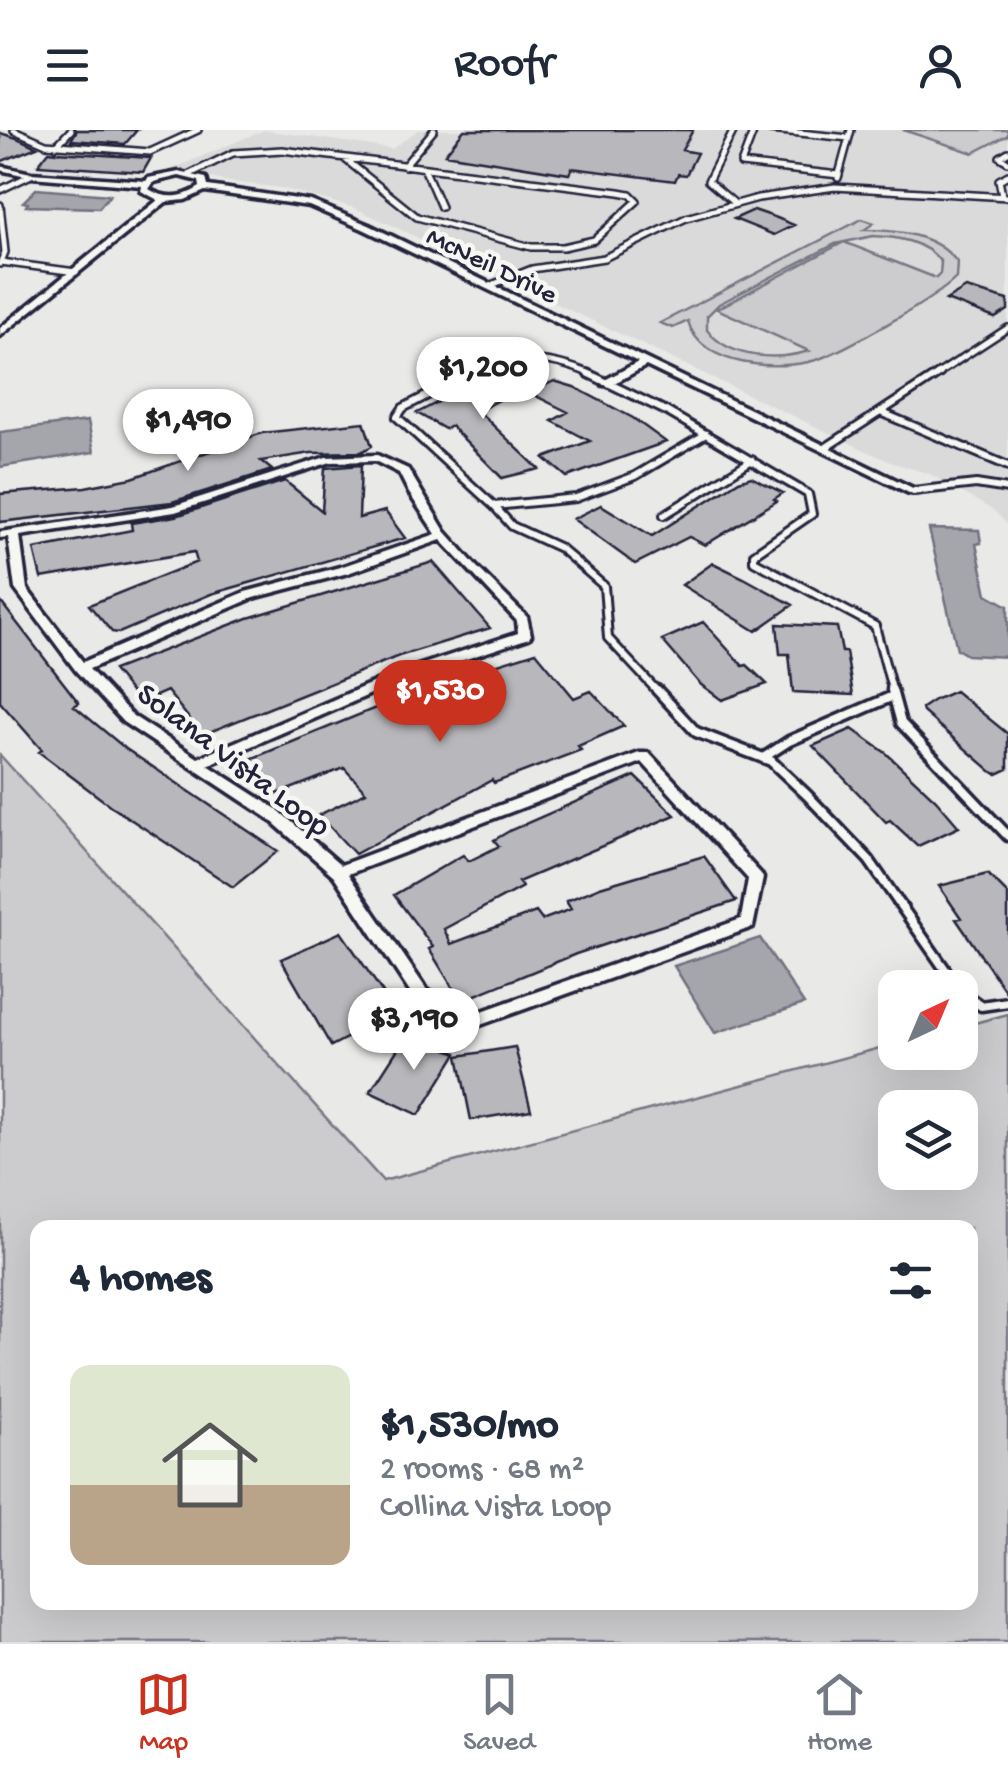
<!DOCTYPE html>
<meta charset="utf-8">
<style>
body{margin:0;font-family:"Gochi Hand",sans-serif;background:#f2f2f3;color:#1f2937;height:100vh;display:flex;flex-direction:column;font-size:38px;white-space:nowrap}
*{box-sizing:border-box;margin:0}
p{font-size:32px;color:#747a83}
.icon{flex:none;width:55px;height:55px;fill:none;stroke:currentColor;stroke-width:2;stroke-linecap:round;stroke-linejoin:round}
.map{position:relative;flex:1;overflow:hidden}
.details{position:absolute;left:30px;top:1090px;width:948px;height:390px;display:flex;flex-direction:column;background:#fff;border-radius:20px;box-shadow:0 10px 40px #0002}
.details>*{flex:none}
.needle{width:65px;rotate:44deg}
.buttons{position:absolute;left:878px;top:840px;display:grid;gap:20px}
.buttons a{display:grid;place-items:center;width:100px;height:100px;border-radius:20px;background:#fff;box-shadow:0 10px 40px #0002;font-size:50px}
.price{position:absolute;translate:-50% -85px;padding:0 22px;border-radius:35px;background:#fff;color:#222;font-size:32px;line-height:65px;filter:drop-shadow(0 2px 5px #0008)}
.price::after{content:'';position:absolute;left:50%;top:60px;width:30px;height:22px;margin-left:-15px;background:inherit;clip-path:polygon(0 0,100% 0,50% 100%)}
.price.active{background:#c8321e;color:#fff}
ul{padding:0;list-style:none}
li{display:flex;align-items:center;gap:30px;height:250px;padding:0 40px}
li+li{border-top:2px solid #e0e1e3}
li span{display:grid;place-items:center;flex:none;width:280px;height:200px;border-radius:20px;color:#555}
li>.icon{margin-inline-start:auto}
span .icon{width:120px;height:120px;fill:#fffc;stroke-width:1}
li b{font-size:42px}
h2{display:flex;justify-content:space-between;align-items:center;height:120px;padding:0 40px;font-size:42px}
header{display:flex;justify-content:space-between;align-items:center;height:130px;padding:0 40px;background:#fff;font-size:45px;font-weight:600}
.menu{display:flex;justify-content:space-around;align-items:center;height:140px;border-top:2px solid #e0e1e3;background:#fff;font-size:28px;color:#747a83}
.menu a{display:grid;justify-items:center;gap:5px}
.menu .active{color:#c8321e}
.map>svg:first-child{display:block}
.built{fill:#dadada}
.green{fill:#ccccce;stroke:#777784;stroke-width:2.5;fill-rule:evenodd}
.water{fill:#a5a5ac;stroke:#71717f;stroke-width:2.5}
.building{fill:#b8b8bc;stroke:#22223b;stroke-width:2.5}
.lines{fill:none;stroke-linecap:round;stroke-linejoin:round}
.lane-far2-casing{stroke:#22223b;stroke-width:10}
.lane-far1-casing{stroke:#22223b;stroke-width:12}
.lane-casing{stroke:#22223b;stroke-width:15}
.street-casing{stroke:#22223b;stroke-width:7}
.lane-far2{stroke:#f6f6f2;stroke-width:5}
.lane-far1{stroke:#f6f6f2;stroke-width:6}
.lane{stroke:#f6f6f2;stroke-width:8}
.street{fill:#f6f6f2;fill-rule:evenodd}
.labels{text-anchor:middle;stroke-width:9;stroke-linejoin:round;paint-order:stroke}
.far-street-label{font-size:28px;fill:#22223b;stroke:#f6f6f2}
.street-label{font-size:32px;fill:#22223b;stroke:#f6f6f2}
</style>
<header><svg class="icon" aria-label="menu" viewBox="0 0 24 24"><path d="M4 6h16M4 12h16M4 18h16"/></svg>Roofr<svg class="icon" aria-label="person" viewBox="0 0 24 24"><circle cx="12" cy="8" r="4"/><path d="M4 21q1-7 8-7t8 7"/></svg></header>
<div class="map">
<svg width="1008" height="1512" viewBox="0 0 1008 1512">
<rect width="100%" height="100%" fill="#e9e9e7"/>
<filter id="ink" filterUnits="userSpaceOnUse"><feTurbulence type="fractalNoise" baseFrequency=".01" numOctaves="2"/><feDisplacementMap in="SourceGraphic" scale="20" xChannelSelector="R" yChannelSelector="G"/><feConvolveMatrix kernelMatrix="1 2 1 2 8 2 1 2 1" color-interpolation-filters="sRGB"/></filter>
<g filter="url(#ink)">
<path class="built" d="M264 0 392 19 418 0H1008V395L994 381 930 344 890 332 355 78 281 58 223 51 172 39Z"/>
<path class="green" d="M903 0H1008V5L973 23Z
M862 89 874 93 864 100C896 100 936 104 957 132L956 148C937 168 843 221 816 230 779 241 700 238 688 191L673 198 660 193ZM873 106C897 107 925 111 941 132L940 144 936 148 844 112 717 179 809 221C776 231 730 229 707 200V186L719 174 835 114Z
M0 625 383 1051 895 914V922H960V897L1008 884V1512H0ZM895 978H960V1042H895ZM38 1098H970V1472H38Z"/>
<path class="water" d="M36 59 110 65 99 78 26 76 28 73 23 72Z
M88 291 94 322 0 337V302Z
M929 399 979 400 981 413 976 414 987 464 1008 476V527L967 525 957 519Z
M760 808 804 874 715 903 674 836Z"/>
<path class="building" d="M77 0H137L125 14 71 10Z
M464 0H693L682 20 697 23 686 45 678 44 675 51 572 38 569 44 445 24Z
M0 3 17 8 37 17 0 32Z
M49 21 56 22 151 28 143 42 38 35Z
M754 80 777 88 794 95 774 105 734 89Z
M966 158 1008 170V180L995 188 946 170Z
M501 240 530 254 478 281 539 339 502 348 451 296 445 299 417 283Z
M554 251 574 257 633 288 666 312 567 347 544 328 590 311 552 291 568 282 530 263Z
M364 292 372 316 361 322 311 323 261 331 272 340 172 372 0 392V364L85 357 132 348 262 303Z
M361 335 359 388 385 381 405 408 211 464 119 503 112 502 89 475 197 432 194 422 41 448 34 419 132 400 131 393 176 386 285 351 322 381 325 338Z
M751 347 783 363 774 369 777 371 705 415 689 407 635 434 573 389 601 375 652 406 739 351Z
M433 432 490 498 399 526 207 603 200 602 167 561 140 573 113 540 248 488Z
M713 433 744 448 793 475 756 501 682 455Z
M0 471 79 573 74 576 126 619 278 721 233 757 112 677 39 622 42 620 0 572Z
M703 492 743 536 747 535 767 554 722 570 700 554 662 510Z
M777 494 837 497 842 522H846L853 565 793 562 789 524H780Z
M536 522 574 568 591 561 624 596 578 616 581 620 494 653 492 650 355 724 319 685 366 662 344 638 275 665 248 630 437 553Z
M955 561 1008 604V639L997 644 991 641 923 582 922 578 934 570Z
M852 599 886 623 936 670 959 697 918 716 890 690 886 692 813 616Z
M635 646 675 685 518 752 522 757 444 799 451 814 536 782 542 790 571 779 566 771 600 757 704 726 736 771 576 824 461 871 429 819 433 817 394 765 463 725 469 731 499 716 494 710 511 700Z
M988 744 1008 764V865L956 789 961 788 939 756Z
M341 802 394 879 374 889 379 891 331 916 281 829Z
M408 903 457 923 419 985 370 962Z
M515 917 531 980 471 990 458 926Z"/>
<g class="lines">
<defs>
<path id="lane-far2" d="M14 0 46 14 150 22 198 0
M754 0 741 34 839 45
M770 0 849 8
M56 16 71 0
M1008 22 1000 27 1008 32
M404 36 434 0
M424 38 441 77
M190 44 233 23 282 20 619 62 630 64 637 71 594 110 563 117H531L417 87 345 29
M838 48 851 0
M0 60 31 45
M1002 65 999 50 1008 45
M733 72 708 51 734 0
M0 75 5 122 0 134
M1 132 76 142
M489 156 532 139 604 128 686 88 758 68 835 57 1008 67
M465 245C510 224 547 225 593 245
M936 245 1008 198"/>
<path id="lane-far1" d="M470 243 403 278 397 287 494 376
M587 243 666 281 808 364 812 384 754 424V431L875 496 893 563
M880 282 1008 336
M825 318 940 243
M913 361 976 354 1008 359
M664 385 752 330
M659 563 608 508 604 456 560 418 512 396 494 376 576 368 635 346 706 304"/>
<path id="lane" d="M657 560 696 602 771 631 807 665 869 730 958 858
M892 560 901 593 1008 706
M763 628 789 611 893 566
M960 861 981 876 1008 872"/>
<path id="street" d="M0 36 31 43 146 51 148 48 179 42 206 48 208 56 311 71 369 95 919 361 917 363H909L646 236 611 255H603V251L638 232 363 99 309 76 205 61 185 70 166 72 0 206V198L158 70 141 61 142 56 31 47 0 40ZM179 46 199 51 200 57C183 68 166 70 149 59L154 52Z
M377 325 408 339 445 401 476 436 527 487 531 505 529 508 403 550 208 635 278 680 341 735 639 623H649L761 744 763 748 753 797 472 898 466 900 460 898 415 870 334 746 268 688 123 592 76 541 15 459 8 407 0 408V402L173 376 326 327ZM375 331 399 343 409 363 436 404 340 437 245 462 83 532 27 459 20 406 175 382 331 332ZM441 410 517 491 518 503 393 544 198 628 133 586 89 539 253 468 348 443ZM642 632 748 749 741 789 468 886 427 860 348 744Z"/>
</defs>
<use href="#lane-far2" class="lane-far2-casing"/>
<use href="#lane-far1" class="lane-far1-casing"/>
<use href="#lane" class="lane-casing"/>
<use href="#street" class="street-casing"/>
<use href="#lane-far2" class="lane-far2"/>
<use href="#lane-far1" class="lane-far1"/>
<use href="#lane" class="lane"/>
<use href="#street" class="street"/>
</g>
</g>
<g class="labels">
<g class="far-street-label">
<text transform="translate(493 133) rotate(26)" y="10">McNeil Drive</text>
</g>
<g class="street-label">
<text transform="translate(235 628) rotate(37)" y="11">Solana Vista Loop</text>
</g>
</g>
</svg>
<div class="buttons">
<a><svg class="needle" viewBox="-14 -14 28 28"><path d="M0-13l5 13h-10z" fill="#e53935"/><path d="M0 13l5-13h-10z" fill="#747a83"/></svg></a>
<a><svg class="icon" aria-label="layers" viewBox="0 0 24 24"><path d="M12 4l9 5-9 5-9-5zM3 14l9 5 9-5"/></svg></a>
</div>
<b class="price" style="left:483px;top:292px">$1,200</b>
<b class="price" style="left:188px;top:344px">$1,490</b>
<b class="price active" style="left:440px;top:615px">$1,530</b>
<b class="price" style="left:414px;top:943px">$3,190</b>
<section class="details">
<h2>4 homes<svg class="icon" aria-label="filters" viewBox="0 0 24 24"><path d="M4 7h16M4 17h16"/><circle cx="9" cy="7" r="2"/><circle cx="15" cy="17" r="2"/></svg></h2>
<ul>
<li><span style="background:linear-gradient(#dfe7d0 60%,#b9a48a 0)"><svg class="icon" aria-label="home" viewBox="0 0 24 24"><path d="M3 11l9-7 9 7M6 9v11h12V9"/></svg></span><div><b>$1,530/mo</b><p>2 rooms · 68 m²</p><p>Collina Vista Loop</p></div></li>
</ul>
</section>
</div>
<nav class="menu">
<a class="active"><svg class="icon" aria-label="map" viewBox="0 0 24 24"><path d="M3 6l6-2 6 2 6-2v14l-6 2-6-2-6 2zM9 4v14M15 6v14"/></svg>Map</a>
<a><svg class="icon" aria-label="saved" viewBox="0 0 24 24"><path d="M7 4h10v16l-5-4-5 4z"/></svg>Saved</a>
<a><svg class="icon" aria-label="home" viewBox="0 0 24 24"><path d="M3 11l9-7 9 7M6 9v11h12V9"/></svg>Home</a>
</nav>
